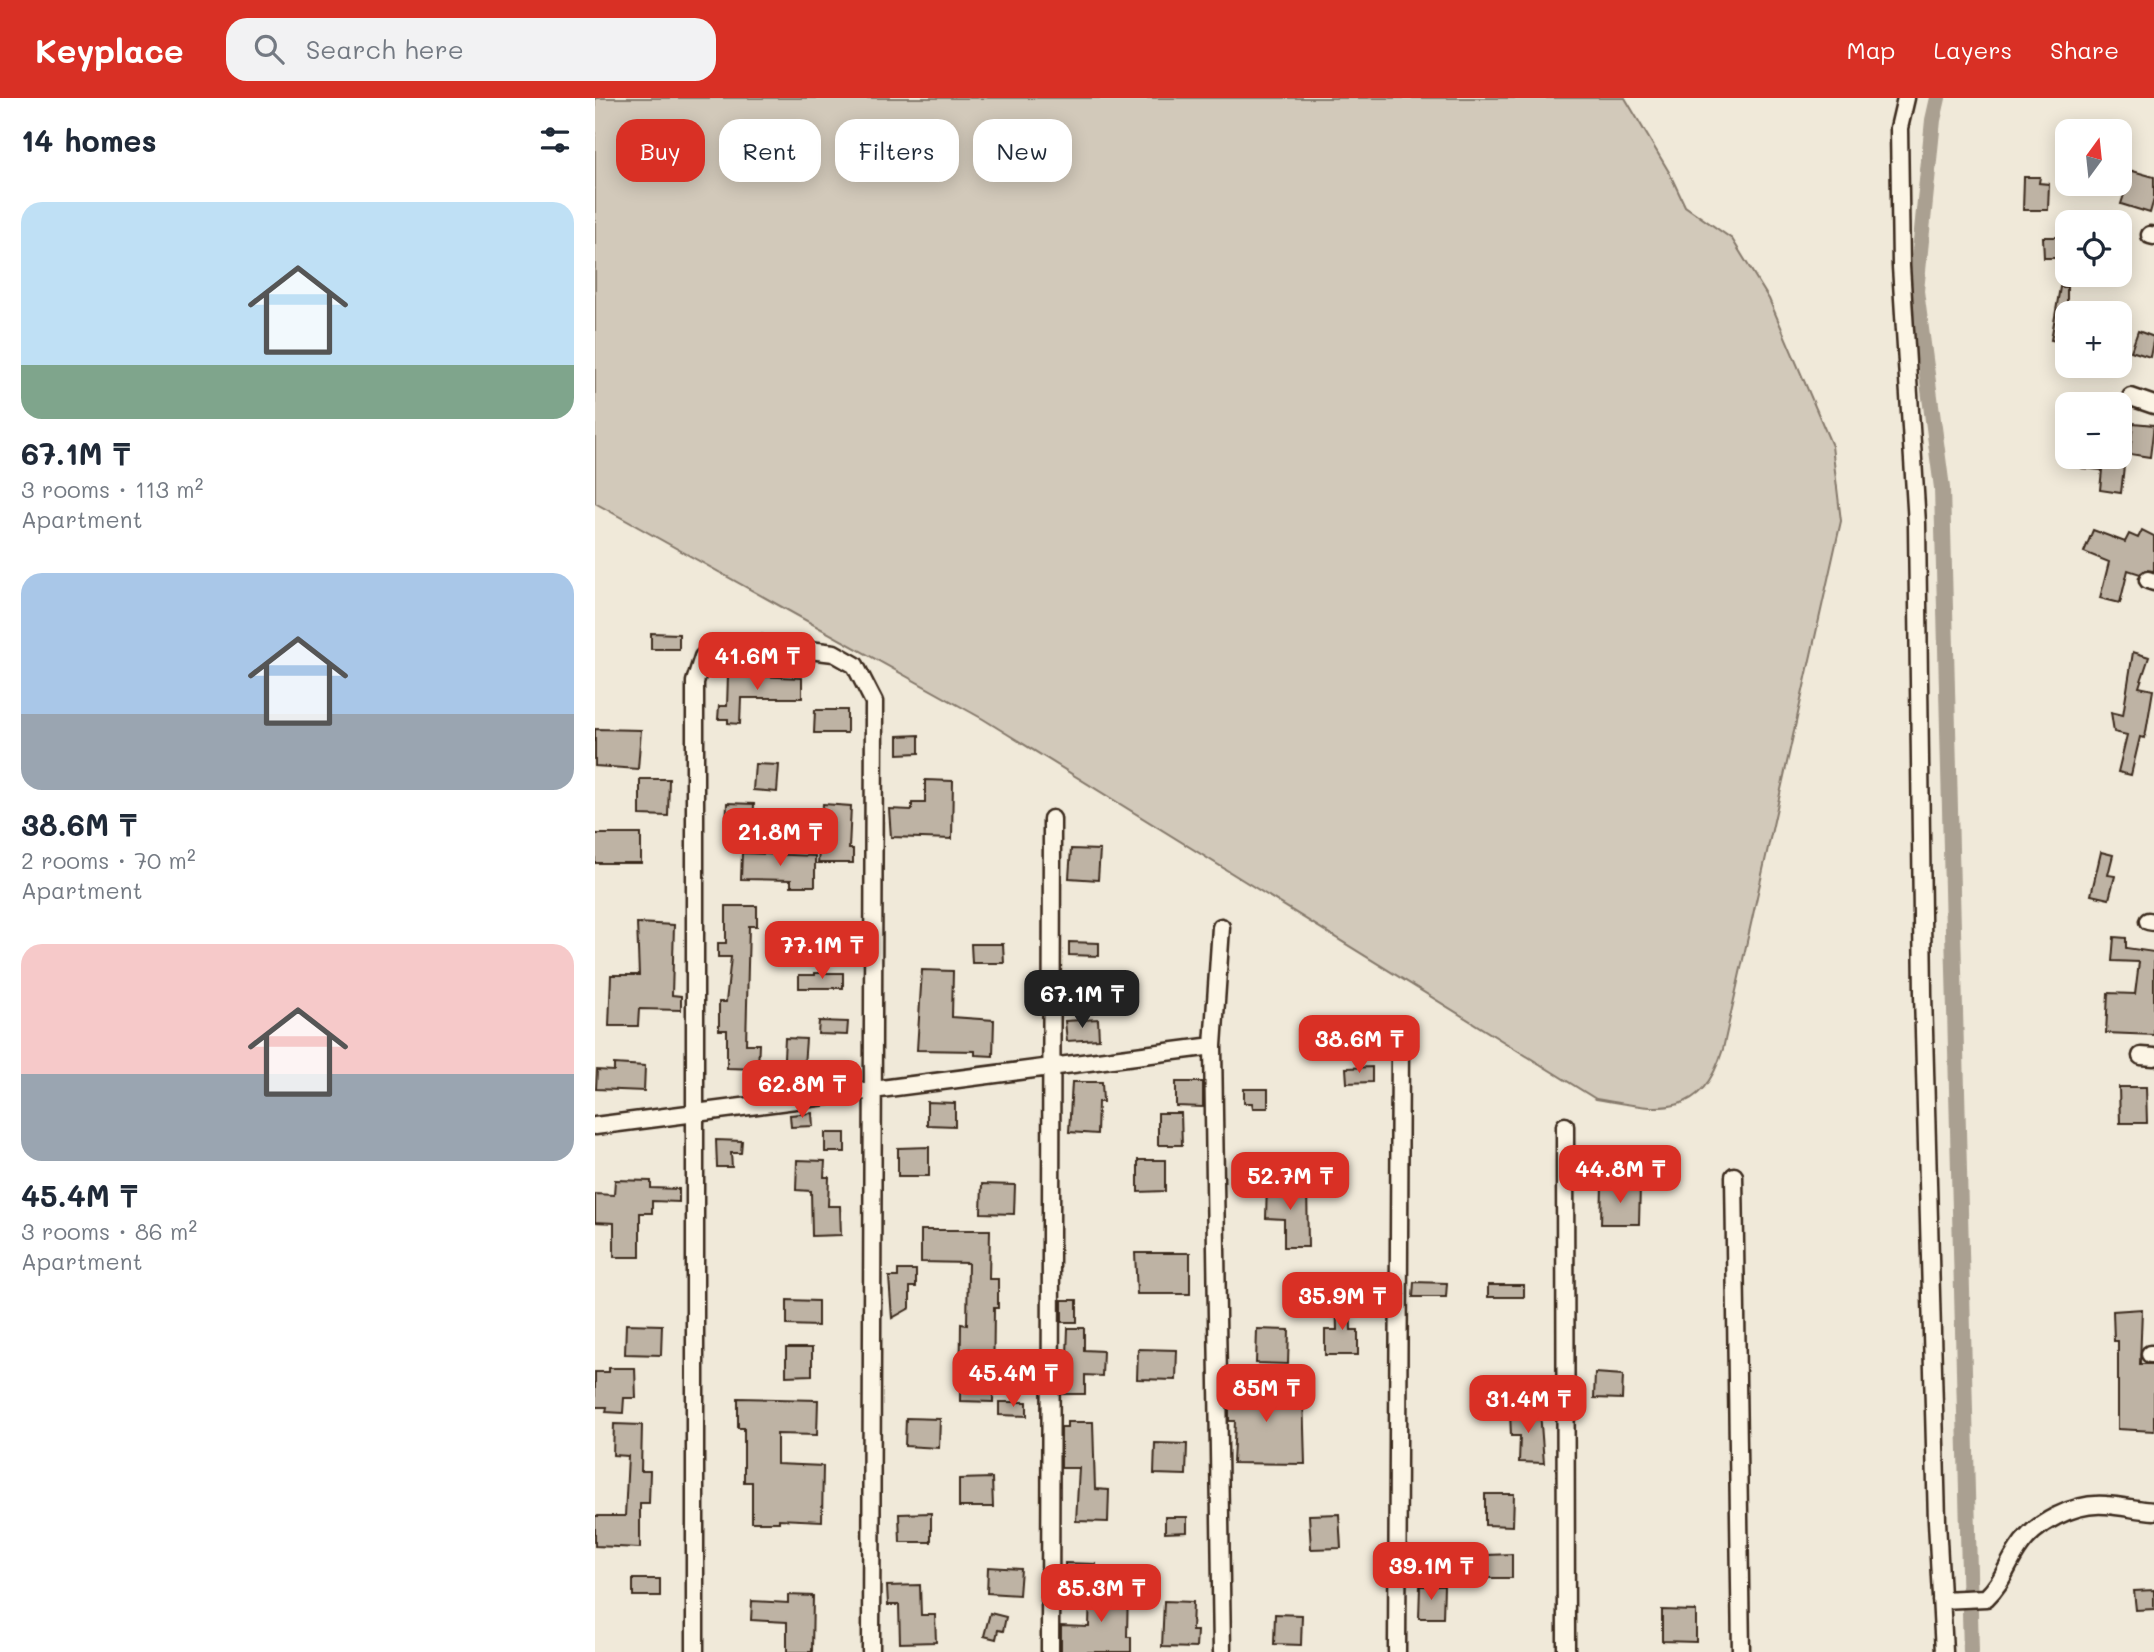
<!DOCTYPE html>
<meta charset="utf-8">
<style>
body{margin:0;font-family:Mali,sans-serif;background:#f2f2f3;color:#1f2937;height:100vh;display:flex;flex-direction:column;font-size:26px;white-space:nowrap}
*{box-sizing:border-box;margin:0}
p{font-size:23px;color:#747a83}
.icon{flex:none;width:38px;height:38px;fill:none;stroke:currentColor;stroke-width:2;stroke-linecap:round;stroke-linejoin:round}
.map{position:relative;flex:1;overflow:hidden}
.panel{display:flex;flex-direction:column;background:#fff;width:595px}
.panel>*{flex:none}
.hud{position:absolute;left:21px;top:21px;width:665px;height:63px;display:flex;gap:14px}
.needle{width:46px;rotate:15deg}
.tools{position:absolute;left:1460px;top:21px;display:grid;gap:14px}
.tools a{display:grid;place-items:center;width:77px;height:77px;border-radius:14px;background:#fff;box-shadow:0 4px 18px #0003;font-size:35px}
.price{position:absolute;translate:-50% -60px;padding:0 16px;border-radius:14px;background:#d93025;color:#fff;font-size:23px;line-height:46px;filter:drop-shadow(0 2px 4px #0008)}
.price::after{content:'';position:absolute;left:50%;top:42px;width:21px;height:16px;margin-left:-10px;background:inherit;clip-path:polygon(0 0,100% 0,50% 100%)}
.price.active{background:#222;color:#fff}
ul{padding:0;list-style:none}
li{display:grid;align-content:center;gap:14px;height:371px;padding:0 21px}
li span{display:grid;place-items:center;height:217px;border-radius:21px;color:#555}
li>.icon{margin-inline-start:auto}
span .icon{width:126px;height:126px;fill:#fffc;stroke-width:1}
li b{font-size:30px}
h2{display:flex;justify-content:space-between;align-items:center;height:84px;padding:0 21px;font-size:30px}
.pill{padding:0 24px;border-radius:21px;background:#fff;box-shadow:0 4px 18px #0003;font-size:24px;line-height:63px}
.pill.active{background:#d93025;color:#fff}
header{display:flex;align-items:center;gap:42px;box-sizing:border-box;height:98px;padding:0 35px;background:#d93025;color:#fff}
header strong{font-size:33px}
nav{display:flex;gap:38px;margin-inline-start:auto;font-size:24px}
.search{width:490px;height:63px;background:#f2f2f3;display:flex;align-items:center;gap:18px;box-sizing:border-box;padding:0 24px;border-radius:21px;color:#747a83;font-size:26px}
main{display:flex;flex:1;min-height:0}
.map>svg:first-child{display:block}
.green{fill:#d2c9ba;stroke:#867a6c;stroke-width:2}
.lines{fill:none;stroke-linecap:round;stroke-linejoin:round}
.canal{stroke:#aaa091;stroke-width:16}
.building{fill:#beb3a4;stroke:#3b2a1e;stroke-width:2}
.street-casing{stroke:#3b2a1e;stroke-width:21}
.street{stroke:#fcf5e5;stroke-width:16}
</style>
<header>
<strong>Keyplace</strong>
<div class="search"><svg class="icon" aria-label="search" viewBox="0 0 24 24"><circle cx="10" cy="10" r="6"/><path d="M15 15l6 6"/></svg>Search here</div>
<nav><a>Map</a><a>Layers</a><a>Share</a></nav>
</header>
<main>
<section class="panel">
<h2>14 homes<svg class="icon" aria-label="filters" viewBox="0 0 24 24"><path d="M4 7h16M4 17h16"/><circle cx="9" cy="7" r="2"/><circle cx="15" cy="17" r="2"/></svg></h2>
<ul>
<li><span style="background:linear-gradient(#bfe0f5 75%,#7fa58c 0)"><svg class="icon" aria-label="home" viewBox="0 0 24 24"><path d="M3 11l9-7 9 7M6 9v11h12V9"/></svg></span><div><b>67.1M ₸</b><p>3 rooms · 113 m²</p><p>Apartment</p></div></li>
<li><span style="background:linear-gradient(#a9c7e8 65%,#9aa5b1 0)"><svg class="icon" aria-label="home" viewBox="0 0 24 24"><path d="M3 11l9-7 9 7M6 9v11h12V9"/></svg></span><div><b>38.6M ₸</b><p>2 rooms · 70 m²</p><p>Apartment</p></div></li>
<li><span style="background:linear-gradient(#f6c9c9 60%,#9aa5b1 0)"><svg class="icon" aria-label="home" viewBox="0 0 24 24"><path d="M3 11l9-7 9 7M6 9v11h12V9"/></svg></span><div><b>45.4M ₸</b><p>3 rooms · 86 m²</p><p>Apartment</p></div></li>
</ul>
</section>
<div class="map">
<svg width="1559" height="1554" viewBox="0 0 1559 1554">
<rect width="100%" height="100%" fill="#f0e9d9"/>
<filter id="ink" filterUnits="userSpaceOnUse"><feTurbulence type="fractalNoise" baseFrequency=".0143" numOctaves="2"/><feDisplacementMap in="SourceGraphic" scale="14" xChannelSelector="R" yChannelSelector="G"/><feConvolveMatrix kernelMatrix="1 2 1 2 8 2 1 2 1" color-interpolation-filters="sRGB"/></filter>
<g filter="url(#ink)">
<path class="green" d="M0 0H1030L1074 74 1090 108 1137 141 1174 201 1237 348 1246 423 1128 951C1106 1023 1063 1012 1001 1001L388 621 0 405Z"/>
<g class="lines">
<path class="canal" d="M1343 0 1338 22 1321 193 1347 390 1376 1554"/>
</g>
<path class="building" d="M1527 70 1559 79V101L1555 115 1526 106 1532 87 1524 85Z
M1429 79H1445L1444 85 1454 86 1453 112H1428Z
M1448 139H1462L1463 160H1449Z
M1465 189H1472V245L1456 242Z
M1543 233 1559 239 1555 259 1536 253Z
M1538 325 1559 327 1555 359 1535 356Z
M1488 359H1530L1526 395 1505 392 1507 372 1487 370Z
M1498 432 1530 444 1534 436 1543 440 1547 432 1559 438V473L1550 472 1545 476 1533 472 1525 505 1505 500 1514 464 1489 454Z
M56 535 84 536V551H56Z
M1538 554 1554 559 1544 589 1558 592 1550 640 1545 639 1536 677 1523 674 1532 637 1519 634 1516 614 1528 617Z
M133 577 207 580V600H146L145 626 133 625V621H123L124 608H132Z
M220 612H252V635H219Z
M0 631 46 632 43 671 0 668Z
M324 637V655L303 656V638Z
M160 666 184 667 182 694 158 692Z
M45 681H74L73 718 45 717Z
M330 682 358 683 357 741 296 739 294 711 317 712V705H330Z
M132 705 159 706 158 735 131 734Z
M228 706 256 708 254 751H258V765H223Z
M0 736H46V765H0Z
M476 751 505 752 503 782 474 780Z
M1506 754 1518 757 1513 777 1520 778 1514 801 1496 797Z
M147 755 220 758V788H196V782L146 781Z
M131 808H162V828H154L151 946H164L163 971 132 970V932H124V904H131L136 859H123V845H131Z
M42 825 79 827 77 897 86 898V912L44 911 43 928H14L16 877H44Z
M1519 839 1531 840V850L1559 854V937L1511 935 1513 895 1540 896 1544 864 1517 863Z
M474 844 504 845V858L474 857Z
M376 846H408L409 865H377Z
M327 872 358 873 357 919 399 922 398 958 380 957V953L322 952Z
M220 875H248V890H204V877H220Z
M503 921 504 941 472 943 470 923Z
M224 923 253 924 252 937 223 936Z
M190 940 211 941 208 981 188 979Z
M19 966 50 968 49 993 1 991 2 972 19 973Z
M777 969V984L752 985 751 970Z
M477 984H507L508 1004H503L502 1036 474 1034Z
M581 984H608V1009L581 1008Z
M1524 989H1551L1552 1025H1525Z
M649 991H673V1010H658L657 1005H649Z
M332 1004 360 1005V1028L332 1027Z
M217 1015 218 1028 196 1029 195 1017Z
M563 1015H586L587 1047H563Z
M230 1035H250V1054H230Z
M121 1042 147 1043 146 1055H136L137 1069H122Z
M334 1049V1078H303V1050Z
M202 1062 230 1063 229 1079H234L233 1108H245L246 1137 217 1138 216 1093 201 1092Z
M543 1062H570V1093L543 1094Z
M20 1082 56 1083V1090L84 1091V1104L57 1103V1115H45V1159H19V1125L0 1124V1096L19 1097Z
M387 1086 420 1087 419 1116 386 1115Z
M672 1086 712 1087 713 1149H689V1121L671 1120Z
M1007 1087 1045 1088 1044 1126H1006Z
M326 1132H395L394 1181H403V1210H399L398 1304 365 1303 366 1226 372 1227 373 1165 326 1164Z
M540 1155H595V1196H542Z
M303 1172H321V1189H315V1210L297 1220 294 1179H303Z
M819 1184 852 1185 851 1199H818Z
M893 1187H929V1199H893Z
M755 1197 756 1232H763V1257H730V1232H742L741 1198Z
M192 1202 223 1203V1228L192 1227Z
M467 1202H482V1224H467Z
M1547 1211 1545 1266H1559V1333L1523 1331V1243H1519L1518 1213Z
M31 1226 67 1227 66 1257 30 1256Z
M473 1230H489V1252L508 1253 507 1278 490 1277V1296H467V1284H471Z
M662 1231 694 1232 693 1266 661 1265Z
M191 1250H217V1277L191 1278Z
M543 1251 582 1252 581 1282 542 1281Z
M14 1270H40L41 1300H29L28 1315 11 1314 12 1309H0V1274H14Z
M664 1273V1295L708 1294 710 1366 638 1365 640 1323H634V1295H640V1274Z
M1000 1275 1028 1277 1027 1301 999 1300Z
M143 1300 223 1302 222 1337 182 1336V1366L228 1368 227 1423 184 1421V1424H157V1384H149V1330H143Z
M404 1304H432V1318L404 1317Z
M945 1313 949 1365 924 1364 925 1338H916L915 1314Z
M311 1320 345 1321 344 1350 310 1348Z
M472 1324H498L500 1391 514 1392 513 1424 481 1423 484 1370H466V1329H472Z
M19 1326 47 1327 46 1373H55L54 1405H45V1450L0 1448V1418H30L33 1358 18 1357Z
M560 1345 592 1346 591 1377 559 1376Z
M397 1380 398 1409H364V1381Z
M890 1396H919L918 1428 890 1427Z
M336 1415V1444H305L304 1416Z
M744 1416 746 1450 716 1451 714 1417Z
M570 1419H592V1434L570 1435Z
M917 1456V1480H892V1457Z
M470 1465 501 1466V1484H470Z
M393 1469 426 1471 424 1497 392 1495Z
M38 1481H65V1498H38Z
M325 1487 326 1517H340L341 1544 305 1545 304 1507H293L292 1488Z
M825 1488H849L848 1520H824Z
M495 1489H533L532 1539H536V1554H466V1528L494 1529Z
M1559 1492V1511L1541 1512 1539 1493Z
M193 1497 218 1498 217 1554H192V1524L156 1522 157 1503 193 1505Z
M569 1503 598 1504 597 1533H602L601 1550 567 1549Z
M1067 1512 1101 1513V1544L1067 1543Z
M395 1515 411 1519 408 1533 403 1532 401 1541 389 1538Z
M680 1516 707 1517 706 1547 679 1546Z"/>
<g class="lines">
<defs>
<path id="street" d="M1311 0 1304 30 1306 168 1322 426 1328 896 1342 1423 1349 1554
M1555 137 1559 138
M1536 299 1559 307
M1553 482 1559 484
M1553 823 1559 824
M626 829 618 948 627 1554
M1546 958 1559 959
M0 1028 618 948
M970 1028 971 1554
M1139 1078 1146 1554
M1555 1256H1559
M1346 1502 1391 1500C1407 1485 1411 1469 1423 1451 1439 1425 1480 1404 1511 1407 1527 1408 1543 1412 1559 1413
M100 1554V584L108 559 133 548 164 546 239 555 260 567 279 604 276 1554
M455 1554 457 721
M802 1554 805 939"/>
</defs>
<use href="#street" class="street-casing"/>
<use href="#street" class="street"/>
</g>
</g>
</svg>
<div class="tools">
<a><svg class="needle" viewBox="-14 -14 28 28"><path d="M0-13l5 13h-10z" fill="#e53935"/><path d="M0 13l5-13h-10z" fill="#747a83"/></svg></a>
<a><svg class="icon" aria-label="locate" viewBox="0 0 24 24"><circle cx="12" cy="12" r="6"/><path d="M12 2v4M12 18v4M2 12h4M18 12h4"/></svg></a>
<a>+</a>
<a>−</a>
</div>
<b class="price" style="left:162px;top:594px">41.6M ₸</b>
<b class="price" style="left:185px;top:770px">21.8M ₸</b>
<b class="price" style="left:227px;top:883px">77.1M ₸</b>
<b class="price active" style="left:487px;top:932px">67.1M ₸</b>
<b class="price" style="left:764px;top:977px">38.6M ₸</b>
<b class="price" style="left:207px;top:1022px">62.8M ₸</b>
<b class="price" style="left:1025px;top:1107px">44.8M ₸</b>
<b class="price" style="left:695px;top:1114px">52.7M ₸</b>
<b class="price" style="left:747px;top:1234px">35.9M ₸</b>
<b class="price" style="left:418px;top:1311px">45.4M ₸</b>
<b class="price" style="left:671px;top:1326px">85M ₸</b>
<b class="price" style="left:933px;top:1337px">31.4M ₸</b>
<b class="price" style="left:836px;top:1504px">39.1M ₸</b>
<b class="price" style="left:506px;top:1526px">85.3M ₸</b>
<div class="hud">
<a class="pill active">Buy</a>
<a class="pill">Rent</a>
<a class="pill">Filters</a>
<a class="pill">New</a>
</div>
</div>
</main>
